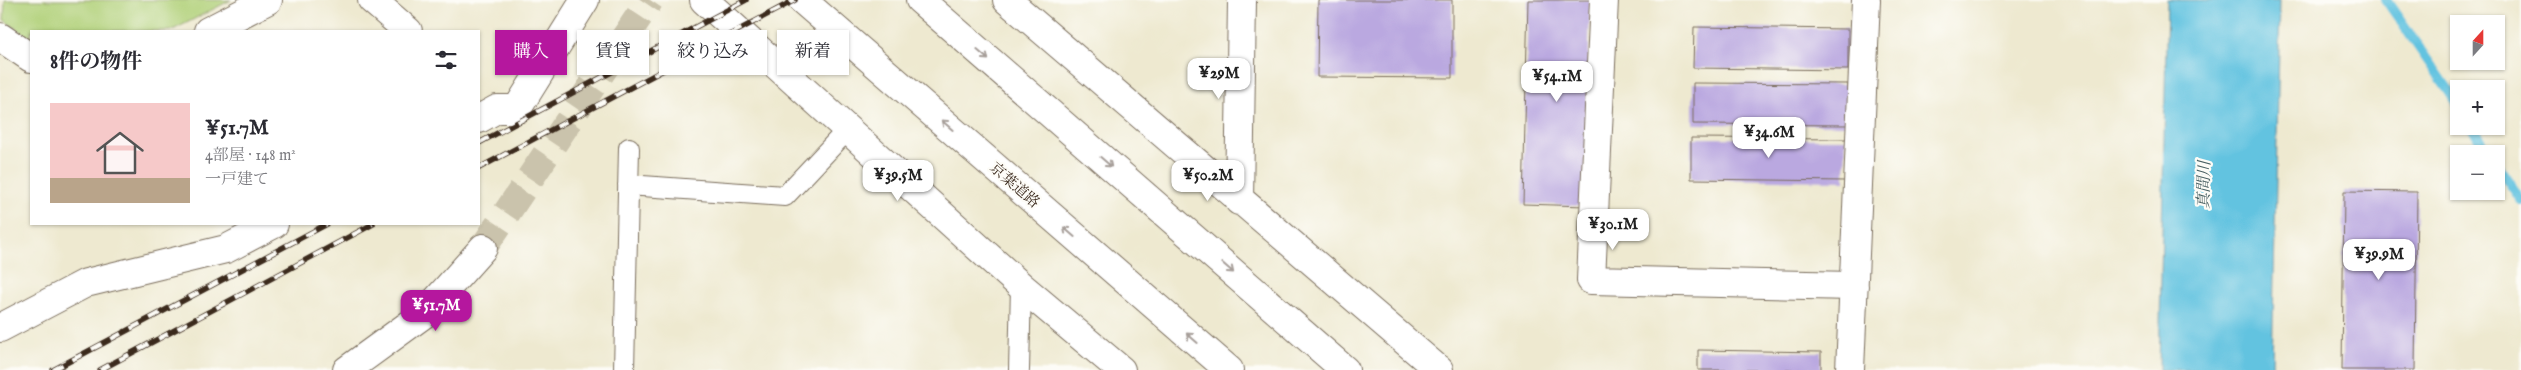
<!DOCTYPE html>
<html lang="ja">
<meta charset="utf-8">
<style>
body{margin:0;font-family:"IM FELL English","Noto Serif JP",serif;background:#f7f7f7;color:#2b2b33;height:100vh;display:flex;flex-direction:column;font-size:19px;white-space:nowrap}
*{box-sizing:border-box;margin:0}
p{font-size:16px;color:#7c7c81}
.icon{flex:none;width:28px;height:28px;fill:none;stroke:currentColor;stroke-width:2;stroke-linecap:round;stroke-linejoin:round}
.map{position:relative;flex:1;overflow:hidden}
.sheet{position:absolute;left:30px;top:30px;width:450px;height:195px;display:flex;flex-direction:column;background:#fff;border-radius:0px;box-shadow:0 1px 4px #0004}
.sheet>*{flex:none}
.top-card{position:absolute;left:495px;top:30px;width:475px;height:45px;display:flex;gap:10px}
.needle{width:32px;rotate:21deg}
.tools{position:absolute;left:2450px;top:15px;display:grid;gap:10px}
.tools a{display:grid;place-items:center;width:55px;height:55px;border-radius:0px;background:#fff;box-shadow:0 1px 4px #0004;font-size:25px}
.price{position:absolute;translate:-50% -42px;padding:0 11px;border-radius:10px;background:#fff;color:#222;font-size:16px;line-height:32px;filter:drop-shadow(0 1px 2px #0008)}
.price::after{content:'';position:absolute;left:50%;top:30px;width:15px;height:11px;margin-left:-8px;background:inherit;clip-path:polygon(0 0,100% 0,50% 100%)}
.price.active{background:#b5179e;color:#fff}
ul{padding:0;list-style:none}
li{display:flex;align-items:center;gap:15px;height:125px;padding:0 20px}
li+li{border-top:1px solid #e1e1e2}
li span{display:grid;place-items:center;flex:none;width:140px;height:100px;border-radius:0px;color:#555}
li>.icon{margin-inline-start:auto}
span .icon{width:60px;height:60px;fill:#fffc;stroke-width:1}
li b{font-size:21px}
h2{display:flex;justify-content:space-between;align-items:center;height:60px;padding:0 20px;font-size:21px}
.chip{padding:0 18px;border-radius:0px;background:#fff;box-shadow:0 1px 4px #0004;font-size:18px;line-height:45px}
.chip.active{background:#b5179e;color:#fff}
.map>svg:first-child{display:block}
.green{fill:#b0d078;stroke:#767d4b}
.water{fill:#62c3e0;stroke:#4e767f}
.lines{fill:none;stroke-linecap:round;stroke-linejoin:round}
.stream{stroke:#62c3e0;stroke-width:10}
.building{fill:#baa8e0}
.minor-tunnel{stroke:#cac3ac;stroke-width:28;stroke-dasharray:28 14;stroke-linecap:butt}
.service-casing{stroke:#7a6d5c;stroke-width:22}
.minor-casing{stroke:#7a6d5c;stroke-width:30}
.tertiary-casing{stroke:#7a6d5c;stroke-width:30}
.motorway-casing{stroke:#7a6d5c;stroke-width:30}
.service{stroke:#fff;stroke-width:20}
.minor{stroke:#fff;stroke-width:28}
.tertiary{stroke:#fff;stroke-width:28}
.motorway{stroke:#fff;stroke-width:28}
.rail-casing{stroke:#3b2a1e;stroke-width:5.5}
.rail{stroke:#fdfcf7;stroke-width:4;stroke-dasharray:11;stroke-linecap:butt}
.oneway{stroke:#a79f9a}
.labels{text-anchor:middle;stroke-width:4.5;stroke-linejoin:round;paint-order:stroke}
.street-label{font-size:15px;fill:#3b2a1e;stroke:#fdfcf7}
.water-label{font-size:16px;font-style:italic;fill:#496062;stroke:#fdfcf7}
</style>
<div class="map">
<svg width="2521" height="370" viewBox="0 0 2521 370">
<rect width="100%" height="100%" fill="#fdfcf7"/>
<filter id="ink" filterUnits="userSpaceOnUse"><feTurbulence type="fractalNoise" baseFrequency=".02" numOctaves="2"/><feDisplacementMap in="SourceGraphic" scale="10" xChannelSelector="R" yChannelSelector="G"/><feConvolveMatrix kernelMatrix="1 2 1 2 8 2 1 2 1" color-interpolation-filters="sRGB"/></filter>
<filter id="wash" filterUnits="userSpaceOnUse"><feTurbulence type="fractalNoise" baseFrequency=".0096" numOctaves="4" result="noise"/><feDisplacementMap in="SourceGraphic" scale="20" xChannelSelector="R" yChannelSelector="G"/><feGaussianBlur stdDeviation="1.12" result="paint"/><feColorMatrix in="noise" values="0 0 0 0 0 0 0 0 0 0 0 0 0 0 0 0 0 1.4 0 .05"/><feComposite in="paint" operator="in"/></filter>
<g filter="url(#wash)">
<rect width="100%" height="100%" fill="#eee9d0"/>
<path class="green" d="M5 0H231L171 31H31V39L4 20Z"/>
<path class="water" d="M2167 0H2280L2272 370H2159Z"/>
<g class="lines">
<path class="stream" d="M2386 0 2459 106
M2472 126 2490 154
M2496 163 2521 200"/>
</g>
<g id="blocks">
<path class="building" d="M1318 0H1452V78L1317 77Z
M1528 0H1590L1585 206 1523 204Z
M1694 27 1848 29V70L1693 68Z
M1693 83 1848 84V125L1693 124Z
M1691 138 1846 139 1845 181 1691 179Z
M2344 191 2417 192 2415 370H2342Z
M1698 350 1821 352V370H1698Z"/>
</g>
</g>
<g filter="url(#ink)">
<use href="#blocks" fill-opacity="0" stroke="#7a6d5c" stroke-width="1"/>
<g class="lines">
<path class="minor-tunnel" d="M483 248 650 0"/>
<defs>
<path id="service" d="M628 185 785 196 849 128
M624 370 629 148
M1019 370 1021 286"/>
<path id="minor" d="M372 0 408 31
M704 0 1021 286 1121 370
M1007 0 1439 370
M1604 0 1591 280 1854 286
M208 31 268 0
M0 37 31 58
M479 119 497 109H517L585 0
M1239 201 1242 0
M0 328 86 283 226 249 274 224
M1850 370 1866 0"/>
<path id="tertiary" d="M347 370 424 314 483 248"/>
<path id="motorway" d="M802 0 1229 370
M920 0 1345 370"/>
</defs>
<use href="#service" class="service-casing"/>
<use href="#minor" class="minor-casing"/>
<use href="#tertiary" class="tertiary-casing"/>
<use href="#motorway" class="motorway-casing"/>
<use href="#service" class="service"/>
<use href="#minor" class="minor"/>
<use href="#tertiary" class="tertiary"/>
<use href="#motorway" class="motorway"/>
<defs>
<path id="rail" d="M479 143 746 0
M479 168 795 0
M53 370 327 224
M100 370 373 224"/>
</defs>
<use href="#rail" class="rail-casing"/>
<use href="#rail" class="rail"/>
</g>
<defs><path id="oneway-shaft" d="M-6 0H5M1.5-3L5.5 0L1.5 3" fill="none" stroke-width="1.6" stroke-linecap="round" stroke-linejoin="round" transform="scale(1.25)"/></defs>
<g class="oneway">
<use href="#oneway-shaft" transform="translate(983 55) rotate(41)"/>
<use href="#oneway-shaft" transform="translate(947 125) rotate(-139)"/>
<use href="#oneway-shaft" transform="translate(1106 162) rotate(41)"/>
<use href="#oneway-shaft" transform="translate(1069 232) rotate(-139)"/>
<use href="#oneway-shaft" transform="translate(1228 268) rotate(41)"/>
<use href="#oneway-shaft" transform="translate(1192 338) rotate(-139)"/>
</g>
</g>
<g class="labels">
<g class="street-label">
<text transform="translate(1015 185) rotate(41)" y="5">京葉道路</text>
</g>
<g class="water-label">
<text transform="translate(2203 185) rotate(-89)" y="6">真間川</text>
</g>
</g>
</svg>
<div class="tools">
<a><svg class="needle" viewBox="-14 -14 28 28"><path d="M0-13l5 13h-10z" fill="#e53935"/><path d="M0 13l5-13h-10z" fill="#7c7c81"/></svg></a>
<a>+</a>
<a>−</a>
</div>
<b class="price" style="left:1219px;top:100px">¥29M</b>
<b class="price" style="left:1557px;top:103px">¥54.1M</b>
<b class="price" style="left:1769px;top:159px">¥34.6M</b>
<b class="price" style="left:898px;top:202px">¥39.5M</b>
<b class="price" style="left:1208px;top:202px">¥50.2M</b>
<b class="price" style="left:1613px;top:251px">¥30.1M</b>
<b class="price" style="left:2379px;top:281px">¥39.9M</b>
<b class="price active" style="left:436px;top:332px">¥51.7M</b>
<div class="top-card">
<a class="chip active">購入</a>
<a class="chip">賃貸</a>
<a class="chip">絞り込み</a>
<a class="chip">新着</a>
</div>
<section class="sheet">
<h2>8件の物件<svg class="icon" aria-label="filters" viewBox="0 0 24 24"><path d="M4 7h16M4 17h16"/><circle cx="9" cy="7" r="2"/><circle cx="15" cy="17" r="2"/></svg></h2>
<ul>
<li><span style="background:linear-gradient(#f6c9c9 75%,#b9a48a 0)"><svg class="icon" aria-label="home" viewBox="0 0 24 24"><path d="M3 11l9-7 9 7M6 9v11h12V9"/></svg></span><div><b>¥51.7M</b><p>4部屋 · 148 m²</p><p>一戸建て</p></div></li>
</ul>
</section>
</div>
